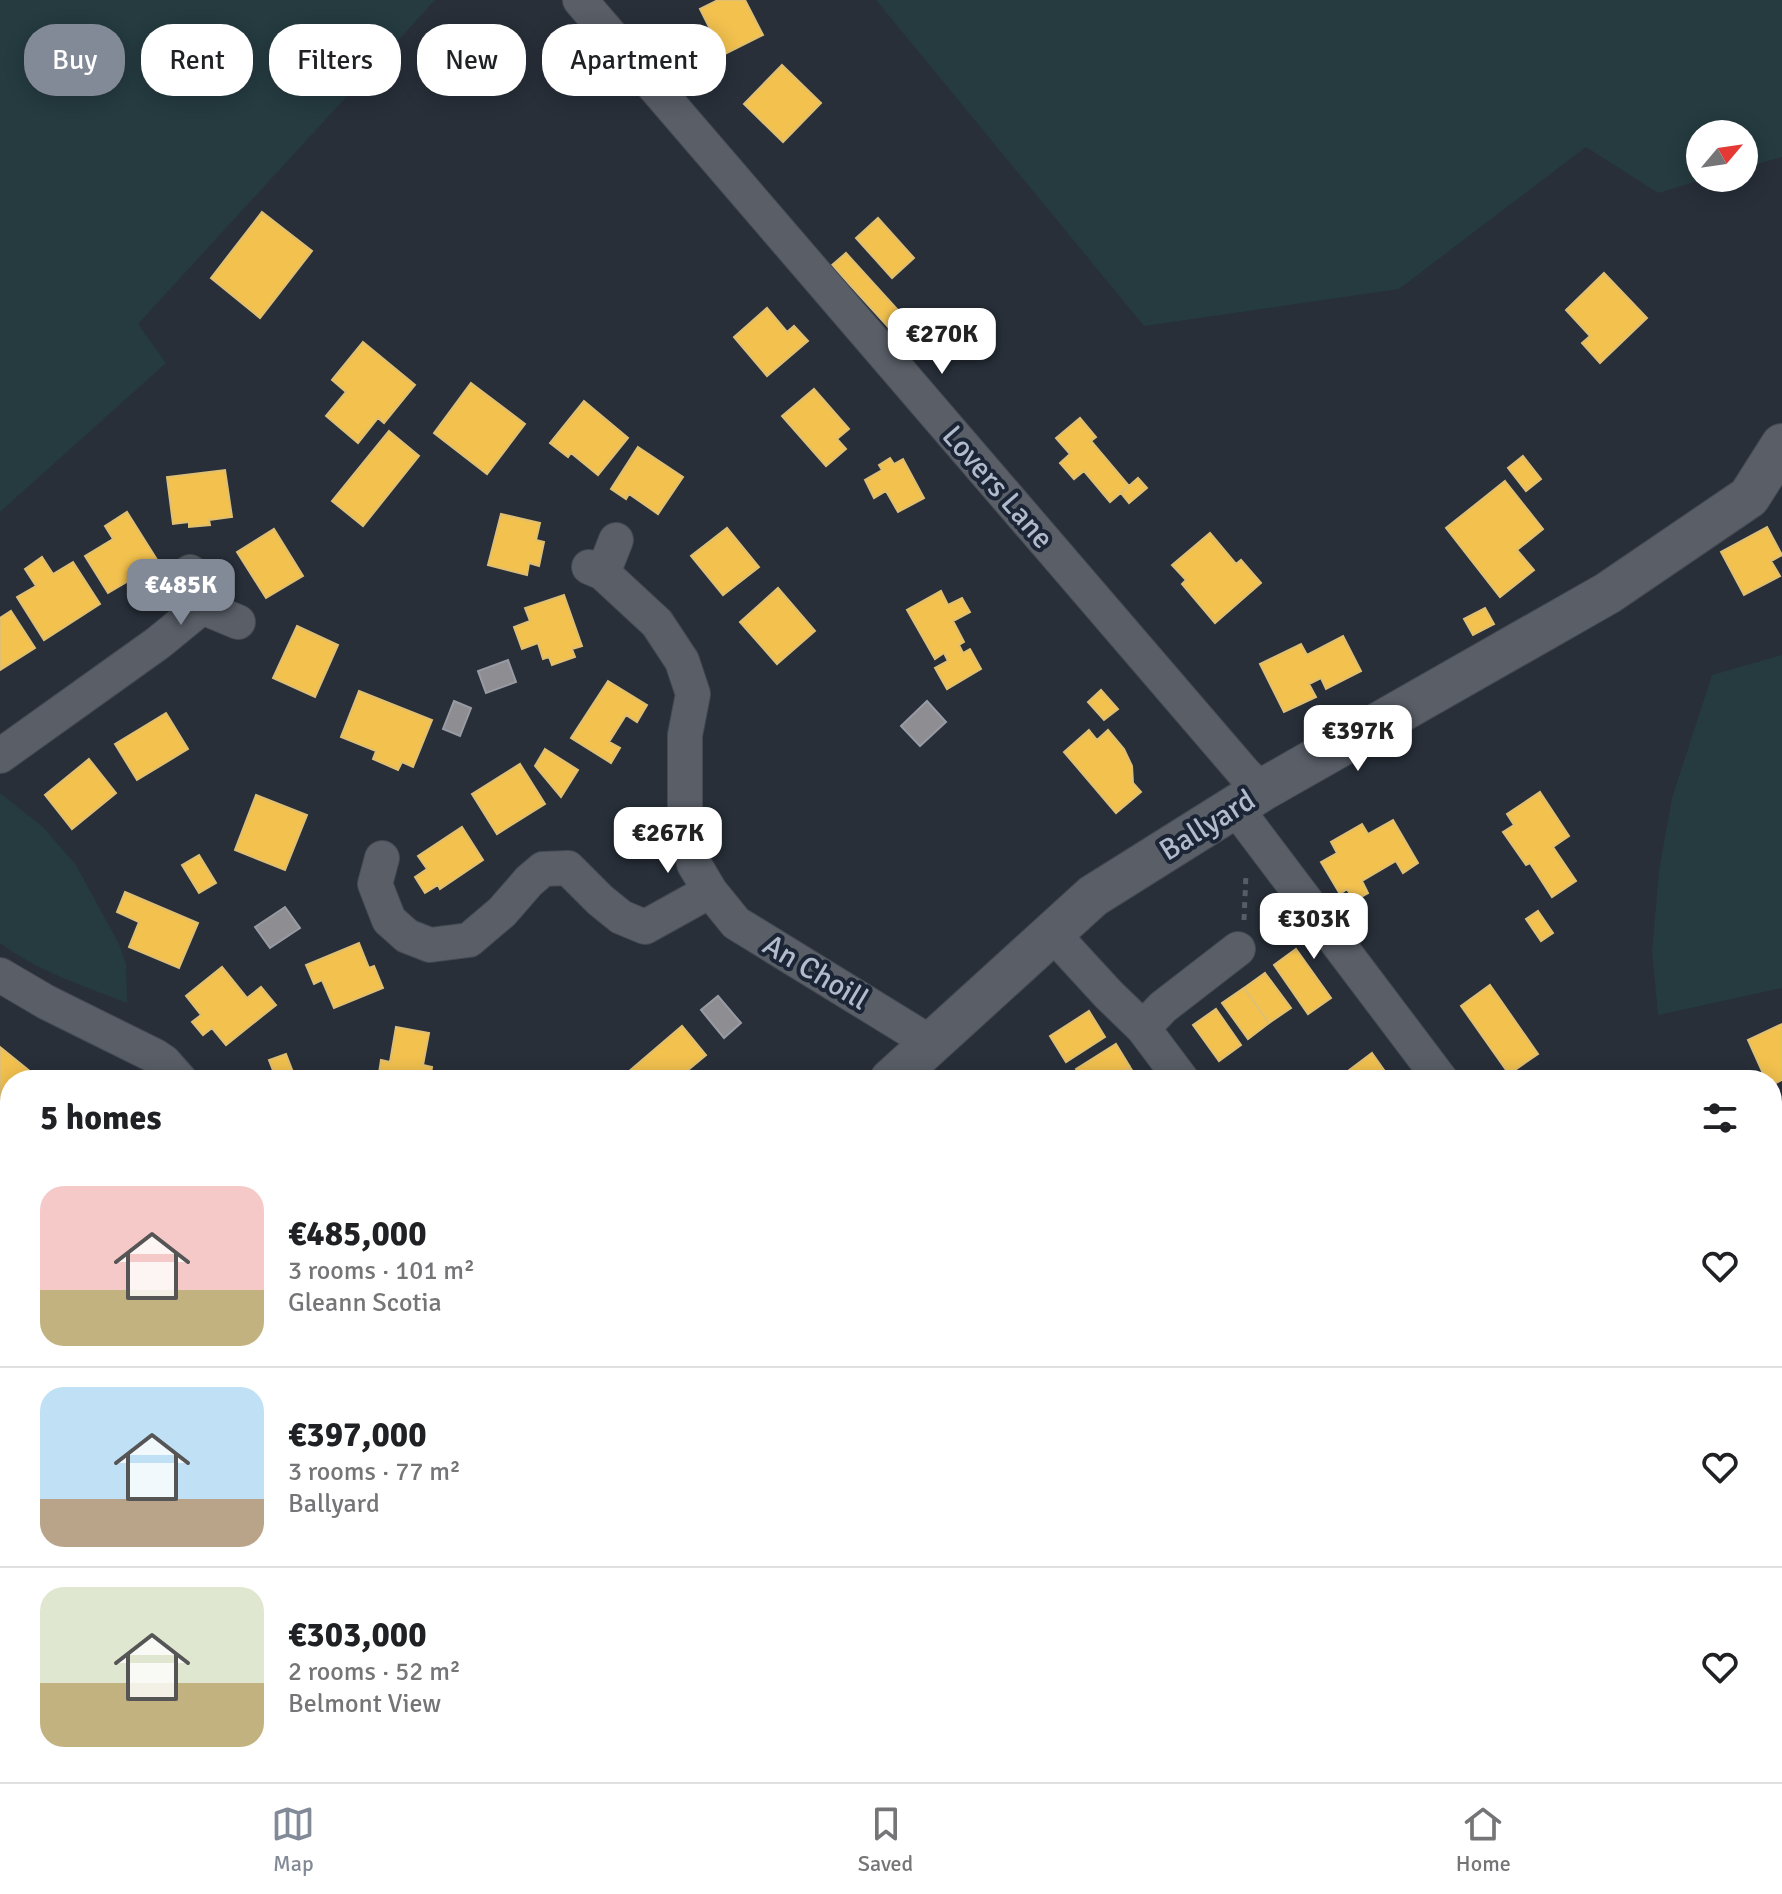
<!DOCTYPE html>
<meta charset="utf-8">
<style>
body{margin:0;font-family:Signika,sans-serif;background:#f6f6f6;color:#202124;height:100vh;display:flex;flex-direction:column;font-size:30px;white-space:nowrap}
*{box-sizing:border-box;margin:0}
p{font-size:26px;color:#757577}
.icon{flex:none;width:44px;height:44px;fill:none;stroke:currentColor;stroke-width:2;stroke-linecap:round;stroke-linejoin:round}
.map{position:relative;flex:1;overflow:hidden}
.details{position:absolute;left:0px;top:1070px;width:1782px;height:712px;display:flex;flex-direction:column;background:#fff;border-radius:32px 32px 0 0;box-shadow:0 4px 20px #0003}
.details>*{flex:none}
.banner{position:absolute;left:24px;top:24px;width:800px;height:72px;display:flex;gap:16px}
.needle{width:52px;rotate:61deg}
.fabs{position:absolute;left:1686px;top:120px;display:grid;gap:16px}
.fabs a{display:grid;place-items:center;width:72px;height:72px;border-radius:50%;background:#fff;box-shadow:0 4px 20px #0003;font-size:40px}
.price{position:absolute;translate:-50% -68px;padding:0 18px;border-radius:16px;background:#fff;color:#222;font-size:26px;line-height:52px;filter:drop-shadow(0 2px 4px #0008)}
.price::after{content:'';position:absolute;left:50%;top:48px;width:24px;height:18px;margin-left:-12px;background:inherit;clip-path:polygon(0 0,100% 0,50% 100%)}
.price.active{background:#828a98;color:#fff}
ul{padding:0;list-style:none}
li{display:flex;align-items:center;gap:24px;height:200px;padding:0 40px}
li+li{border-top:2px solid #e0e0e0}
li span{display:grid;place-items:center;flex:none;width:224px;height:160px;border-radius:24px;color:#555}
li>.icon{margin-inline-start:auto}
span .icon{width:96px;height:96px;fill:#fffc;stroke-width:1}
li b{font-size:34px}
h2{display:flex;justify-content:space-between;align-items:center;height:96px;padding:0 40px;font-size:34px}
.tag{padding:0 28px;border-radius:32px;background:#fff;box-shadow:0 4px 20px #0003;font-size:28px;line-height:72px}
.tag.active{background:#828a98;color:#fff}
.tabs{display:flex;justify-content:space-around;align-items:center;height:112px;border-top:2px solid #e0e0e0;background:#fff;font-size:22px;color:#757577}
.tabs a{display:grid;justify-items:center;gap:4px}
.tabs .active{color:#828a98}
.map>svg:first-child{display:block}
.green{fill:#253b40}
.homes{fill:#f2c14e;stroke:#dfbf74;stroke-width:2}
.industry{fill:#8d8d92;stroke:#989ba3;stroke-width:2}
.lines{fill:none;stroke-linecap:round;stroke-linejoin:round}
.minor-casing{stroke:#454a52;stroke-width:36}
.tertiary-casing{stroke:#454a52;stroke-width:44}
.path{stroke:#575d64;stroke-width:5;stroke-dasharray:6 6;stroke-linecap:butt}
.minor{stroke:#595e67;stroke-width:34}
.tertiary{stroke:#595e67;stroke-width:42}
.labels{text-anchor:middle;stroke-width:8;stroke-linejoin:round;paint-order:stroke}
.street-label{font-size:30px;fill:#b2bbcb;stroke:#1b2535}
</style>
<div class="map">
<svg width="1782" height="1782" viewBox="0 0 1782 1782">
<rect width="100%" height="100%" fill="#282f39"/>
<path class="green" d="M0 0H435L138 324 166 363 0 512Z
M876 0H1782V157L1744 168V134H1700V178H1708L1658 193 1586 147 1399 289 1144 326Z
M1782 655V988L1658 1015 1652 951 1659 871 1672 798 1712 675Z
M0 793 43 827 76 865 119 944 126 964 127 1003C84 986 37 971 0 943Z
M0 1453 10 1497V1684L0 1659Z
M163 1772H561L569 1782H152Z
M595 1772H1457L1463 1782H585Z"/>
<path class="homes" d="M718 0H745L763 35 723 55 700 9Z
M782 65 821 103 783 142 744 104Z
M262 212 312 251 260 318 211 278Z
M878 218 914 258 892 278 856 238Z
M846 253 905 318 891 330 832 265Z
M1604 273 1647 318 1600 363 1582 343 1590 336 1566 310Z
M767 308 787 332 794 326 808 341 767 376 734 337Z
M363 342 415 385 384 423 378 418 358 443 326 416 346 392 332 380Z
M471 383 525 424 487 474 434 433Z
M814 389 849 429 837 439 846 449 826 466 782 416Z
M584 401 628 438 598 475 571 453 568 457 550 443Z
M1080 418 1096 437 1091 441 1129 486 1110 502 1084 471 1074 479 1060 463 1070 454 1056 438Z
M389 431 419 456 363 526 332 501Z
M638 447 683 477 658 514 629 494 626 499 611 489Z
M1523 456 1541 479 1526 491 1508 468Z
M890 458 894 464 903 459 924 498 898 512 886 491 874 498 865 480 882 470 879 465Z
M225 470 232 517 209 520 210 525 189 527V522L173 524 167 477Z
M1138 478 1147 488 1129 503 1121 493Z
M1505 481 1543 529 1517 550 1534 570 1500 597 1446 528Z
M127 512 159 563 108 593 85 556 113 539 105 526Z
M501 514 540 523 536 540 544 542 539 566 529 563 527 575 488 565Z
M1767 527 1782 555 1771 561 1780 576 1744 595 1721 552Z
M727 528 759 567 723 595 691 556Z
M274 529 303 576 266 598 237 552Z
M1210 533 1236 564 1241 560 1261 583 1215 623 1182 584 1186 580 1172 565Z
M42 557 53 574 73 562 100 604 44 640 17 597 36 586 25 569Z
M778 588 815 631 777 664 740 622Z
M941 591 948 605 962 598 970 612 953 621 964 642 959 645 963 653 970 649 981 669 947 689 935 668 948 661 944 653 935 659 907 610Z
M564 595 582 646 572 649 575 657 552 665 549 657 543 659 538 643 522 649 514 627 530 621 525 608Z
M1485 608 1494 624 1473 635 1464 619Z
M11 611 35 648 0 670V618Z
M297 626 338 645 315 697 273 678Z
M1343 636 1361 671 1326 689 1321 678 1309 684 1316 697 1284 712 1260 664 1301 644 1307 655Z
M608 681 647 705 637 722 626 715 609 742 620 748 611 763 571 738Z
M1101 690 1118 709 1104 720 1088 702Z
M359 691 432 720 413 767 402 762 398 770 373 759 376 751 341 737Z
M166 713 188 749 137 780 115 744Z
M1089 730 1097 740 1108 730 1124 749 1132 766 1133 783 1141 792 1116 813 1064 752Z
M545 749 578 770 561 797 535 766Z
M89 759 116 793 72 829 45 795Z
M520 764 545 804 497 834 472 794Z
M1540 792 1569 836 1553 847 1576 881 1552 897 1530 863 1526 865 1503 832 1514 825 1507 814Z
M256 795 307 815 285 870 235 850Z
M1393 820 1418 863 1403 873 1396 861 1362 881 1368 893 1354 901 1347 889 1340 894 1321 862 1337 853 1331 842 1362 824 1368 834Z
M462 827 483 860 440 889 438 885 425 893 415 877 427 869 418 856Z
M199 855 216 883 199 893 182 865Z
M125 892 198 923 179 968 129 947 139 922 117 912Z
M1538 911 1553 933 1541 941 1526 919Z
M359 943 369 968 374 966 383 988 334 1008 322 980 314 984 306 965Z
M1296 949 1331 998 1308 1014 1274 965Z
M222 967 247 998 261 987 276 1005 226 1045 212 1028 203 1035 192 1022 201 1015 186 996Z
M1265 973 1291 1008 1269 1023 1244 988Z
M1490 985 1538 1054 1509 1074 1461 1006Z
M1244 988 1269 1023 1248 1039 1222 1003Z
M1216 1009 1241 1045 1219 1061 1193 1025Z
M1089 1011 1105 1037 1066 1062 1050 1036Z
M1782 1024V1080L1772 1085V1080H1766L1748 1040Z
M682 1026 706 1055 676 1080H635L628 1072Z
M396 1027 429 1033 423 1065 432 1067 430 1080H378L381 1060 390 1062Z
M1116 1044 1130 1067 1109 1080H1083L1076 1069Z
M0 1047 37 1077 35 1080H10V1111L8 1114 0 1107Z
M1372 1053 1391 1080H1354L1348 1071Z
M286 1054 296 1080H255L274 1073 269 1060Z
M1130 1067 1138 1080H1109Z
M8 1270 10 1272V1320L0 1314V1282Z"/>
<path class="industry" d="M508 660 516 682 486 693 478 671Z
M454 701 471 708 460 736 443 729Z
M927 701 946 722 920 746 901 726Z
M285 907 300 928 270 948 255 927Z
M718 996 741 1023 724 1038 701 1010Z"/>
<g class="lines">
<defs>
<path id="minor" d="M580 0 1245 774 1262 790
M589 567 603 573 657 623 682 661 693 694 685 735V807L694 864 710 891 736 923 931 1043
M190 572 202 607 238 622
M603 573 616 540
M0 756 158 643 202 607
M1235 807 1441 1080
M382 858 375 884 389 920 407 936 430 945 469 940 502 912 529 881 543 869 568 868 600 900 621 917 645 927 710 891
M1052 933 1108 994 1143 1028 1182 1080
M0 975 46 1002 155 1056 164 1062 180 1080
M1143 1028 1163 1007 1238 949
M0 1407 4 1413 10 1434
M1772 1524 1782 1538
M0 1741 10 1771"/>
<path id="tertiary" d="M891 1080 1093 896 1262 790 1608 593 1749 497 1782 445
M98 1782 109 1772"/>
</defs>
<use href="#minor" class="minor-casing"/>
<use href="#tertiary" class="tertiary-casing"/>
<path class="path" d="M1244 920 1246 874
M524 1772 533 1782"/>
<use href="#minor" class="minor"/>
<use href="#tertiary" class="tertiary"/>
</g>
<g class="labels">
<g class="street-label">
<text transform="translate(998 487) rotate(49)" y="10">Lovers Lane</text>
<text transform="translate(1207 825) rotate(-32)" y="10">Ballyard</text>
<text transform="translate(816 972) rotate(31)" y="10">An Choill</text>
</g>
</g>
</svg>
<div class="fabs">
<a><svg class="needle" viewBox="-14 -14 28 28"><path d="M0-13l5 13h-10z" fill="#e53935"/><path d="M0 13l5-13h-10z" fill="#757577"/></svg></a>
</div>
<b class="price" style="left:942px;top:376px">€270K</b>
<b class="price active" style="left:181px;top:627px">€485K</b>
<b class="price" style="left:1358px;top:773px">€397K</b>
<b class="price" style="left:668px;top:875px">€267K</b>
<b class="price" style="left:1314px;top:961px">€303K</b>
<div class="banner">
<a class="tag active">Buy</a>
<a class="tag">Rent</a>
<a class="tag">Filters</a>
<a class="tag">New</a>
<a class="tag">Apartment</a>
</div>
<section class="details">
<h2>5 homes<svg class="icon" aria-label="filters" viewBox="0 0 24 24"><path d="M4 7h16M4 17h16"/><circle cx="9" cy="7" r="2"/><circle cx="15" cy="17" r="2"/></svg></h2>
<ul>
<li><span style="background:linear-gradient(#f6c9c9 65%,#c2b280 0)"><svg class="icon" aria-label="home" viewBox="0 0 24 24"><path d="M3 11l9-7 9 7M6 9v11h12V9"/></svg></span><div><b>€485,000</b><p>3 rooms · 101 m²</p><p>Gleann Scotia</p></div><svg class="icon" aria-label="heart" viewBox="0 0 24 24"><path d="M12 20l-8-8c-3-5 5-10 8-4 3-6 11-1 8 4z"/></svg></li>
<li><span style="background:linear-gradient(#bfe0f5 70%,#b9a48a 0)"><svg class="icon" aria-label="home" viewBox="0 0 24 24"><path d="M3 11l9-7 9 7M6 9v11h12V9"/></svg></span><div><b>€397,000</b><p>3 rooms · 77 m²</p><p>Ballyard</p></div><svg class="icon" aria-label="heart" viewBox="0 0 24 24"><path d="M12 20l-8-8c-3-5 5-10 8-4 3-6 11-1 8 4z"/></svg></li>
<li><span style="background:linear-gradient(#dfe7d0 60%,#c2b280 0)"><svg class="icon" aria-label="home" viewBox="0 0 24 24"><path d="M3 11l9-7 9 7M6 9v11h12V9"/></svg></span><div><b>€303,000</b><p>2 rooms · 52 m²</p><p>Belmont View</p></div><svg class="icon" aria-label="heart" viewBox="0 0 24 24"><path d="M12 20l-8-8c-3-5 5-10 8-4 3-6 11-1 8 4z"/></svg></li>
</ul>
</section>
</div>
<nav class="tabs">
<a class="active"><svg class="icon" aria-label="map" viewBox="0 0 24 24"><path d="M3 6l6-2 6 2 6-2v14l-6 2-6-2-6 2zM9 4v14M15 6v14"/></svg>Map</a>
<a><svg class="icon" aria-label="saved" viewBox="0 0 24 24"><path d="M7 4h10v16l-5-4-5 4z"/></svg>Saved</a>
<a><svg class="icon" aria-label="home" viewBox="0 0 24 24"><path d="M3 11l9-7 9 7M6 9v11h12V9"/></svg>Home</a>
</nav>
